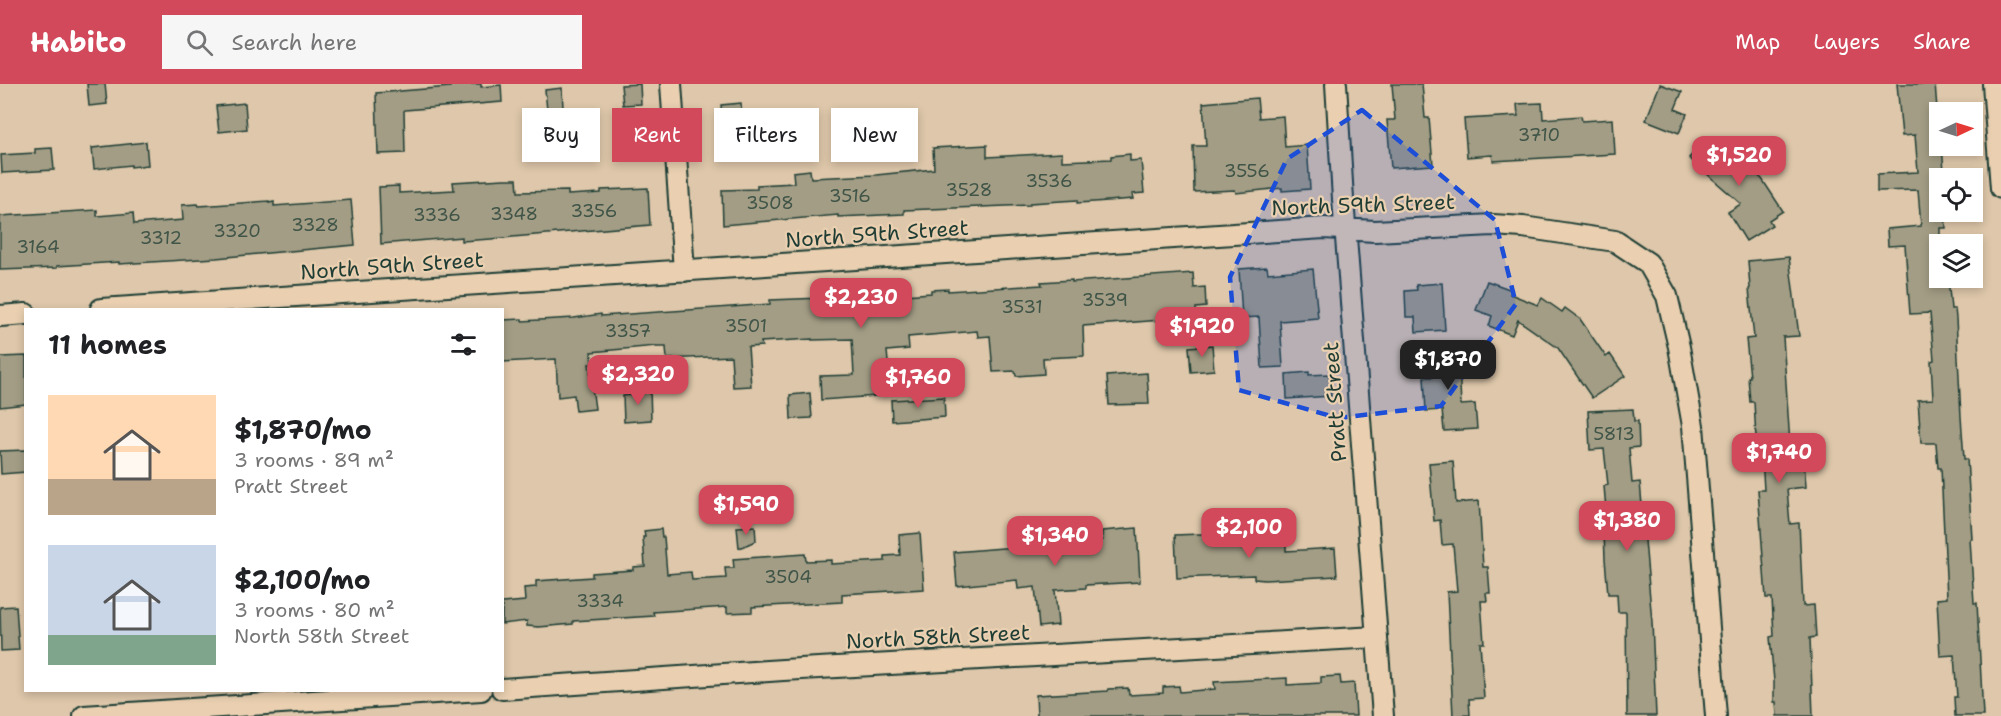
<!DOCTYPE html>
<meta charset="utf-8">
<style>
body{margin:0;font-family:"Shantell Sans",sans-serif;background:#f6f6f6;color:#202124;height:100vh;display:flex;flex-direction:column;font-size:22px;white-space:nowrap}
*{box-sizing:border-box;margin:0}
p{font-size:20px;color:#757577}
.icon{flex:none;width:33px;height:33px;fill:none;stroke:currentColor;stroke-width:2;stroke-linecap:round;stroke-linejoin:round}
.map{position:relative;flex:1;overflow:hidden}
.panel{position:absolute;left:24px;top:224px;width:480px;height:384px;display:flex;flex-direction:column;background:#fff;border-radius:0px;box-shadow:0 3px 9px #0003}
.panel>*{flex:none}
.banner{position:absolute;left:522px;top:24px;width:570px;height:54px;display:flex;gap:12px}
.needle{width:39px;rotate:86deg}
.tools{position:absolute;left:1929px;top:18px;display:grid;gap:12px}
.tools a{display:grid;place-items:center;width:54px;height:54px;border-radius:0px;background:#fff;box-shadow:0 3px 9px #0003;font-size:30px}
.price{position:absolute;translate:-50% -51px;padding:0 14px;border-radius:12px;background:#d1495b;color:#fff;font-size:20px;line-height:39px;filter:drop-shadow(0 2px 3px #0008)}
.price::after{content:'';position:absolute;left:50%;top:36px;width:18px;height:14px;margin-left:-9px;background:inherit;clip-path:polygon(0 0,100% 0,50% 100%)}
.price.active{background:#222;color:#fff}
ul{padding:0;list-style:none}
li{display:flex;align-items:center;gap:18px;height:150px;padding:0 24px}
li span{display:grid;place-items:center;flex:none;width:168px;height:120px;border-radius:0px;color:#555}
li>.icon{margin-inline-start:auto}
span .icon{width:72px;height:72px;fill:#fffc;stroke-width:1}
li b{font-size:26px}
h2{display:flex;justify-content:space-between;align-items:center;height:72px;padding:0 24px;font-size:26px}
.pill{padding:0 21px;border-radius:0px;background:#fff;box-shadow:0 3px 9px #0003;font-size:21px;line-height:54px}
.pill.active{background:#d1495b;color:#fff}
header{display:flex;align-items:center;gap:36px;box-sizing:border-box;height:84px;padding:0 30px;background:#d1495b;color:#fff}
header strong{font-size:28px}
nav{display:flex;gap:33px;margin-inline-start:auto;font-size:21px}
.search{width:420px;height:54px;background:#f6f6f6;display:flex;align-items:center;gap:15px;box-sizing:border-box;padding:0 21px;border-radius:0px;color:#757577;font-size:22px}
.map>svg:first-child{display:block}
.building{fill:#a39d85;stroke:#1f3d34;stroke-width:1.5}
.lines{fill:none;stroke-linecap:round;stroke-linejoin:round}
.minor-casing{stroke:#1f3d34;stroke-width:24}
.minor{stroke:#ead0b1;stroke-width:20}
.marked{fill:#1d4ed8;fill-opacity:0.2;stroke:#1d4ed8;stroke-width:4.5;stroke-dasharray:12 8;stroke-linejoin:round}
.labels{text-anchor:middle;stroke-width:4.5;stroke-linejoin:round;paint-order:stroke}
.number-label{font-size:18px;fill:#405548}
.street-label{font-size:21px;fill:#1f3d34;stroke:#ead0b1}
</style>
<header>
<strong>Habito</strong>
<div class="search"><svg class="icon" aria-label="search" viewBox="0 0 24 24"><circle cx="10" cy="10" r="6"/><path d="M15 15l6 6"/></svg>Search here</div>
<nav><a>Map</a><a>Layers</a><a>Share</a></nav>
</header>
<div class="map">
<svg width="2001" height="632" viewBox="0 0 2001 632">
<rect width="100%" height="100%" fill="#dec7aa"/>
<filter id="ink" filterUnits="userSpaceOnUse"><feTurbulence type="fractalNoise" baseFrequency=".0167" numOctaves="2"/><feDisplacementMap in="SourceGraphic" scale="12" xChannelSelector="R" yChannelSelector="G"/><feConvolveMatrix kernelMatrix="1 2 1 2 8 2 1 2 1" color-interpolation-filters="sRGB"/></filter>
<g filter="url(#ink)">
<path class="building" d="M87 0H105L107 20 89 22Z
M450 0H481V3L501 1 502 18 405 26 404 27 405 69 378 70 376 9 450 3Z
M640 0 641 20 623 21 621 1Z
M1392 0H1422L1425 34H1429L1433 81 1391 84 1387 36H1395Z
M1660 0 1682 8 1675 25 1687 30 1679 49 1646 36Z
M1897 0H1935L1940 62H1942L1944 87 1940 88V128H1945L1946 144H1940V194H1948L1951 225H1955L1956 234 1961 333 1964 375H1967L1972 455H1970L1974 519H1977L1983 632H1955L1954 613H1957L1954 571 1940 572 1937 515 1947 514 1941 384H1938L1936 359H1921L1918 316 1933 315 1931 277 1934 276 1930 229 1910 230 1905 161 1888 162 1887 145 1921 142 1918 106 1877 107V90L1918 88 1915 51 1902 52Z
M562 4 563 24 547 26 545 6Z
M1257 14 1259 34 1283 32 1285 63 1307 61 1310 105 1282 107V104L1236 109 1235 106 1194 108 1193 62H1206L1203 19Z
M245 19 247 45 219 48 216 22Z
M741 19 743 45 723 46 721 21Z
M1542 19 1543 35 1581 32 1582 37 1613 35 1615 70 1493 77 1492 71 1467 73 1464 35 1518 32 1517 20Z
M1706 54 1713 60 1717 55 1762 95 1783 127 1769 136 1772 141 1746 157 1728 128 1741 120 1689 74Z
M146 58 148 81 131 83V81L94 85 92 64Z
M987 61V73L1062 69V77L1111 75V72L1130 70V77L1141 76 1144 109 1132 110 1133 115 1094 118 1077 119V116L1030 119V121L904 126V130L838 133V131L723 141 722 106 757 105V101L794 99 793 88 810 86 811 94 876 91 934 85 933 64Z
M52 64 54 86 2 89 1 71 35 69V65Z
M504 95H517L518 108 568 107V111L601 109V106L648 104 650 141 491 155 462 157V153L381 160 379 103 399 102V109L454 106 453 98Z
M351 116 355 161 216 174 119 180V178L57 182V184L0 186V132L97 126V132L133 129 134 140 183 136 182 121 198 120 199 122 269 117V119L274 118V122Z
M1789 173 1799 252 1783 253 1791 376 1804 375 1806 403 1787 405 1790 440 1799 439 1803 522 1814 521 1816 553 1810 554 1813 632H1777L1776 618H1774V597L1770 553 1774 552 1772 514H1766L1758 406H1764L1762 372H1757L1754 318H1750L1748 293H1750L1746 255 1754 254 1749 205 1750 204 1748 177Z
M1267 183 1268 189 1313 185 1318 234 1280 237 1283 283 1262 284 1259 233 1242 234 1239 185Z
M1193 189 1194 204 1205 203 1206 223 1196 224V228H1187L1188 234 1083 242 1084 272 1043 274 1044 290 1016 292 1015 287 993 288 990 252 978 253 977 247 908 253 909 265 887 267 891 311 821 316 820 292 854 291 852 255 812 256V255L761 258 762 262 748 263 751 302 733 303 731 272 667 275 666 263H656V262L591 268 593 280H589L595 325 576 327 574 311 558 313 556 275 502 278V236L522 235V237L574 234 601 230V232L731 223 770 220V216L849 213V210L878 208V213L931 209V206L948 205V207L1042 201 1041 198 1072 196V198Z
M1487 197 1512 206 1510 210 1538 221 1542 214 1562 228 1565 224 1580 235 1606 273 1610 270 1625 292 1592 314 1558 264 1518 236 1512 251 1489 242 1492 232 1476 226Z
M1442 199 1445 246 1416 248 1415 233H1406L1405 207 1417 206 1416 201Z
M1212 261 1214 286 1191 288 1189 263Z
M1458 261 1461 321 1475 320 1477 345 1444 347 1442 326 1426 327 1424 293H1433L1431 264Z
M26 272V320L0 323V273Z
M1309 288V291L1329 290 1331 312 1287 315 1286 290Z
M1147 289 1149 320 1109 321 1107 292Z
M650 304 651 336 624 338 623 312 632 311V305Z
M810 309 812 334 791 335 790 311Z
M944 313 945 333 892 337 891 316Z
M1633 325 1634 337H1638L1639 363 1629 364 1632 399 1640 398 1652 538 1656 632H1627L1626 528H1618L1617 510H1608L1605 475 1604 449H1608L1604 402 1608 401 1604 365 1590 366 1588 327Z
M26 366V388L1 390 0 367Z
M1453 377 1456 419 1479 417 1483 483H1488L1490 509H1486L1487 517H1481L1484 559H1480L1484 614 1469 615 1470 631 1453 632 1447 508 1457 507 1453 460 1442 461 1440 436 1434 437 1429 379Z
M755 442 756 457 739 464 737 443Z
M1137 444 1140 498 1086 501V504L1055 506 1058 541 1039 543 1035 503 1018 505 1017 496 957 502 954 468 1103 456 1102 447Z
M661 445 662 453H664L667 490 691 488 692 496 726 494 725 484H734L733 475 805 470 806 477 831 476V480L885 477V472L900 471 899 451 920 449 924 505 842 510V518L752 523V528L727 529V523L653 528 654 532 573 537V540L539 543 527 542V537L502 540V519L525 517 524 504 536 503V497L592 493V489L633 486V483L645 482 643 453H645L644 447Z
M1227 449 1228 457 1286 455V467L1335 464 1337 492 1265 496 1254 495V491L1177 494 1175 451Z
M16 522 19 566 1 567 0 523Z
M1340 592 1341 600 1354 599 1356 632H1037L1036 611 1108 607V605L1128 604 1129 611 1163 609V603L1179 602 1180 608 1215 605 1214 598 1287 594V601L1321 599V593Z"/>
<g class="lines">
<defs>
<path id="minor" d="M671 0 684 187
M1336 0 1343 115 1383 632
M1993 0 2001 104
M101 225 1324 144 1375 147 1493 141 1523 143 1615 157 1648 179 1667 212 1679 263 1693 342 1716 632
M0 232 26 230
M502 605 783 586 1377 553
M84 632 481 606"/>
</defs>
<use href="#minor" class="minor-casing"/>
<use href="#minor" class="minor"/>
</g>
</g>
<path class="marked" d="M1362 26 1495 136 1516 220 1441 322 1338 334 1239 306 1230 193 1287 75Z"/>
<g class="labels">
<g class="number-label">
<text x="1539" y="57">3710</text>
<text x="1247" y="93">3556</text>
<text x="1049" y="103">3536</text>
<text x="969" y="112">3528</text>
<text x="850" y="118">3516</text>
<text x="770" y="125">3508</text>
<text x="594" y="133">3356</text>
<text x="514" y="136">3348</text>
<text x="437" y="137">3336</text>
<text x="315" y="147">3328</text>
<text x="237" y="153">3320</text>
<text x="161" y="160">3312</text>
<text x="38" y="169">3164</text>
<text x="1105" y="222">3539</text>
<text x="1022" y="229">3531</text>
<text x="746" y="248">3501</text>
<text x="628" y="253">3357</text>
<text x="1614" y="356">5813</text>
<text x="788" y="499">3504</text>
<text x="600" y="523">3334</text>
</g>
<g class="street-label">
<text transform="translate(1363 121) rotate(-2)" y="7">North 59th Street</text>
<text transform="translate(877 150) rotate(-4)" y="7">North 59th Street</text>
<text transform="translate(392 182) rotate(-4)" y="7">North 59th Street</text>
<text transform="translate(1335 318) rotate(-94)" y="7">Pratt Street</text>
<text transform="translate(938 553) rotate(-3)" y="7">North 58th Street</text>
</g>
</g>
</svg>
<div class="tools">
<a><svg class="needle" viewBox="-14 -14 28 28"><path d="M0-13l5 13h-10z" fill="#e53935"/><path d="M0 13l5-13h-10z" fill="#757577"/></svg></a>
<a><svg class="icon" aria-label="locate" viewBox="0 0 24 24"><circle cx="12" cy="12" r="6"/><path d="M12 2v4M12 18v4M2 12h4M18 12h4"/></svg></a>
<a><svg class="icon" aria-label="layers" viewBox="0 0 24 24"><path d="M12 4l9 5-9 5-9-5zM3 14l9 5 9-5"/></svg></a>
</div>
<b class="price" style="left:1739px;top:103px">$1,520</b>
<b class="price" style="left:861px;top:245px">$2,230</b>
<b class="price" style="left:1202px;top:274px">$1,920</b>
<b class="price active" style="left:1448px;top:307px">$1,870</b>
<b class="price" style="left:638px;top:322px">$2,320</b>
<b class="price" style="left:918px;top:325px">$1,760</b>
<b class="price" style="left:1779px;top:400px">$1,740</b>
<b class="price" style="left:746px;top:452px">$1,590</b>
<b class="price" style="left:1627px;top:468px">$1,380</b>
<b class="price" style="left:1249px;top:475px">$2,100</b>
<b class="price" style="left:1055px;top:483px">$1,340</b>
<div class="banner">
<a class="pill">Buy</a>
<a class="pill active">Rent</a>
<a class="pill">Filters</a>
<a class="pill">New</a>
</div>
<section class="panel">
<h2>11 homes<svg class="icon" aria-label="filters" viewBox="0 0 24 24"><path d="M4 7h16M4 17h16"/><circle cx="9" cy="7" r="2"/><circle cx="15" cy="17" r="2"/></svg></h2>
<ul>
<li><span style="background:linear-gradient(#ffd9b3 70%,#b9a48a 0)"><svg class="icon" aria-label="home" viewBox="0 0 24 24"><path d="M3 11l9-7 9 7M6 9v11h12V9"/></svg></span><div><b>$1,870/mo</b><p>3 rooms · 89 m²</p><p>Pratt Street</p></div></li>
<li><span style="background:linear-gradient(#c9d6e8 75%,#7fa58c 0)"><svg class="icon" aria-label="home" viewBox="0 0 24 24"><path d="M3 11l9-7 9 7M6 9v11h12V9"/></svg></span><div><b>$2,100/mo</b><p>3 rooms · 80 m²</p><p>North 58th Street</p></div></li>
</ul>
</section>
</div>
